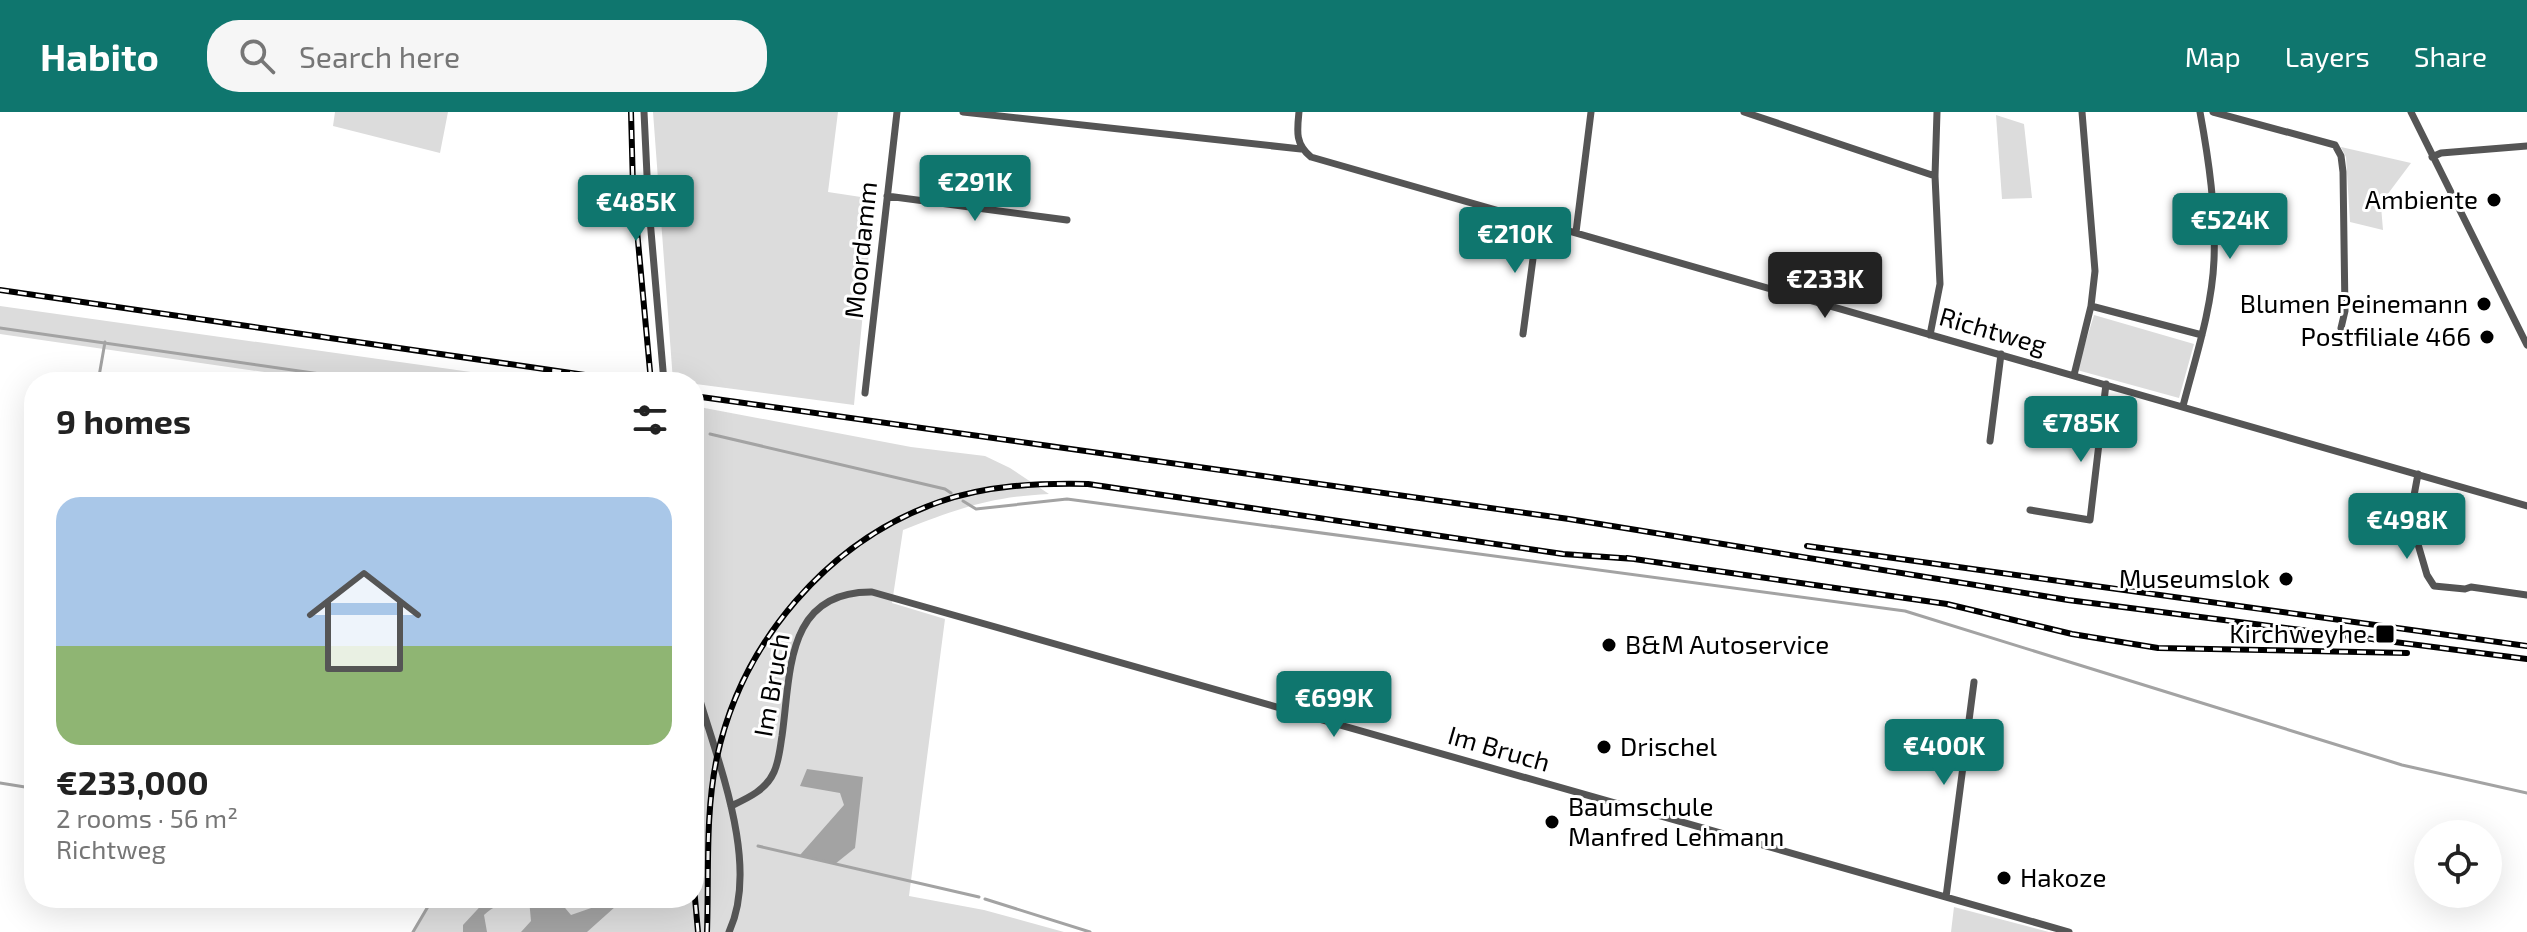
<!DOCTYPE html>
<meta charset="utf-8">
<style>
body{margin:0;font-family:"Exo 2",sans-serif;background:#f6f6f6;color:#222;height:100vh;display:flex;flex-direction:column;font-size:30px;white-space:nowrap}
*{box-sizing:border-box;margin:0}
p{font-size:26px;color:#767676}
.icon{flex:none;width:44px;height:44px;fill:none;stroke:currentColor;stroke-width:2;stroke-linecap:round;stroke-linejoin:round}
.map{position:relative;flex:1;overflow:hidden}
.drawer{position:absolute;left:24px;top:260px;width:680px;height:536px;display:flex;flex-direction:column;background:#fff;border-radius:32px;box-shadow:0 8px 32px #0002}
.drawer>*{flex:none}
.fabs{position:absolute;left:2414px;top:708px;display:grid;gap:16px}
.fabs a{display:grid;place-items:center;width:88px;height:88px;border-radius:50%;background:#fff;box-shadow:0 8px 32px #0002;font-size:40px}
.price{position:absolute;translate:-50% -68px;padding:0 18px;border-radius:8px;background:#0f766e;color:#fff;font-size:26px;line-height:52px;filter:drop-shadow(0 2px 4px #0008)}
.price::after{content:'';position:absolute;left:50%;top:48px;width:24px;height:18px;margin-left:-12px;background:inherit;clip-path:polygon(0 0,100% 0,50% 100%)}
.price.on{background:#222;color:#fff}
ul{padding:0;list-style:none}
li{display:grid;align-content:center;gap:16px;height:424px;padding:0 32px}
li span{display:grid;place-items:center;height:248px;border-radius:24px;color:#555}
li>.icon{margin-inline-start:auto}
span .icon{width:144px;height:144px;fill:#fffc;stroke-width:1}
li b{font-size:34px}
h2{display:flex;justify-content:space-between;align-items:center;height:96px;padding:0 32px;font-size:34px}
header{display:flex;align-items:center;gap:48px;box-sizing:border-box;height:112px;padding:0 40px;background:#0f766e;color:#fff}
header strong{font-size:38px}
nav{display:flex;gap:44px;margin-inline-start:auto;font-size:28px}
.search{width:560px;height:72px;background:#f6f6f6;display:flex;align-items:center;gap:20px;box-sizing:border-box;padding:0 28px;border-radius:32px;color:#767676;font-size:30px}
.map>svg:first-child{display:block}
.green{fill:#dcdcdc}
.water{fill:#a3a3a3}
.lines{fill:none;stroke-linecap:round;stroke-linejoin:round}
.stream{stroke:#a3a3a3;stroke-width:3}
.minor{stroke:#555;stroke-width:7}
.rail-casing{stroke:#000;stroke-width:6}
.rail{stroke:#fff;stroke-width:3;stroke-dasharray:9;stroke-linecap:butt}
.poi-dot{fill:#000;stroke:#fff;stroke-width:3}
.labels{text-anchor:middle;stroke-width:6;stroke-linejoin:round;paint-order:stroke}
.poi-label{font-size:26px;fill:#000;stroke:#fff;text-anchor:end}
.street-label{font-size:26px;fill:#000;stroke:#fff}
</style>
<header>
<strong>Habito</strong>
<div class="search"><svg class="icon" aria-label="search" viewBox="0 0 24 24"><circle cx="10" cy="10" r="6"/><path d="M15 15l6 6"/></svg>Search here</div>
<nav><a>Map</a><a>Layers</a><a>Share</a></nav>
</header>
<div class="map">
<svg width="2527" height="820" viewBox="0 0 2527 820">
<rect width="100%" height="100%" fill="#fff"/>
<path class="green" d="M335 0H448L440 41 333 14Z
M653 0H838L828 80 874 87 854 293 673 269Z
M1996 3 2024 12 2032 86 2002 87Z
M2341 35 2411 51 2387 83 2380 82 2383 118 2350 110 2346 45Z
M0 194 542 270H333L0 222Z
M2094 203 2194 232 2179 286 2077 258Z
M694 294 911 335 985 344 1010 356 1049 382C989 385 957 397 903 418L892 491 945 507 909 784 984 798 1064 820H414L434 786H694V711L697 710 694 669Z
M1954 795 2049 820H1951Z"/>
<path class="water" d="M807 657 863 665 855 736 835 752 800 743 844 693 840 681 800 674Z
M488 786H561L560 790 571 803 597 794 598 786H625L587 820H521L531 809 529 787C511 788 498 790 484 803L487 820H463V813Z"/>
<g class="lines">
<path class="stream" d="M0 216 376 270
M98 270 105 230
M710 322 945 377 951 381
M963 389 976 397 1067 387 1905 499 2402 653 2527 681
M0 671 25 675 29 672 34 641
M758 734 979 785
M985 787 1090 820
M413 820 433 786"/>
<path class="minor" d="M644 0 648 84 664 270
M963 0 1301 37
M1299 0C1297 19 1295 32 1311 45L2527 394
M1744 0 1935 64
M2213 0 2335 33 2341 44 2343 60 2345 199 2341 216
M2411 0 2527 233
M2432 45 2441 41 2527 34
M887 84 1067 108
M1576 120 1591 0
M2091 194 2202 223
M1523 222 1538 109
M1930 223 1940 172 1935 64 1937 0
M2074 263 2091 194 2095 159 2082 0
M865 281 897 0
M2183 294C2195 247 2212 197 2214 148 2216 98 2209 49 2200 0
M1990 329 2001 242
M2418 362 2410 405 2427 463 2434 474 2465 477 2471 475 2527 483
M2030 398 2090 408 2106 272
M694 568C713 639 762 749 729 820
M731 694C748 686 766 678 774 660 779 649 780 636 782 624 791 561 785 479 872 480L2069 820
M1946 785 1974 570"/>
<defs>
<path id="rail" d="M631 0 633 75 651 270
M0 178 633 270
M694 284 1569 407 2068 488 2527 547
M1807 434 2527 534
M1627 446 1947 492 2072 522 2158 536 2407 541
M694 775 698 820
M707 820C709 762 705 701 717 645 742 530 828 429 939 390 987 373 1037 371 1088 372L1563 442 1635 447"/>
</defs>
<use href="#rail" class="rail-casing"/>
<use href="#rail" class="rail"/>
</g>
<g class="poi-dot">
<circle cx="2494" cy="88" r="8"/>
<circle cx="2484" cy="192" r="8"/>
<circle cx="2487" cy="225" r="8"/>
<circle cx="2286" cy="467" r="8"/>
<rect x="2375" y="512" width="20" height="20" rx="4"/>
<circle cx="1609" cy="533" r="8"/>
<circle cx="1604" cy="635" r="8"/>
<circle cx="1552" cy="710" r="8"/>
<circle cx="2004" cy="766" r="8"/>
</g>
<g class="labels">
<g class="poi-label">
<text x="2478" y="97">Ambiente</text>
<text x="2468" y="201">Blumen Peinemann</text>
<text x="2471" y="234">Postfiliale 466</text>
<text x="2270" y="476">Museumslok</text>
<text x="2367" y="531">Kirchweyhe</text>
<text x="1625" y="542" text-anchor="start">B&amp;M Autoservice</text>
<text x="1620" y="644" text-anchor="start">Drischel</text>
<text x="1568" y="704" text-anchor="start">Baumschule<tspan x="1568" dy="30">Manfred Lehmann</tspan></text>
<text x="2020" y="775" text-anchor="start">Hakoze</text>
</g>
<g class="street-label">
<text transform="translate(861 138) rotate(-84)" y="9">Moordamm</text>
<text transform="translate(1993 219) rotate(16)" y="9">Richtweg</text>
<text transform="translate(772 573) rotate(-80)" y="9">Im Bruch</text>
<text transform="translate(1499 637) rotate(16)" y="9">Im Bruch</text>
</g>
</g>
</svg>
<div class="fabs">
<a><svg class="icon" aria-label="locate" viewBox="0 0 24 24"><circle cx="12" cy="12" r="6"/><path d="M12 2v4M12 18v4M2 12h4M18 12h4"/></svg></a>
</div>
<b class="price" style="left:975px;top:111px">€291K</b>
<b class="price" style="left:636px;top:131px">€485K</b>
<b class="price" style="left:2230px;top:149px">€524K</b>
<b class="price" style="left:1515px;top:163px">€210K</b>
<b class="price on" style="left:1825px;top:208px">€233K</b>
<b class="price" style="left:2081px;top:352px">€785K</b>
<b class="price" style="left:2407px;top:449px">€498K</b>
<b class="price" style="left:1334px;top:627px">€699K</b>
<b class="price" style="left:1944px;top:675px">€400K</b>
<section class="drawer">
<h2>9 homes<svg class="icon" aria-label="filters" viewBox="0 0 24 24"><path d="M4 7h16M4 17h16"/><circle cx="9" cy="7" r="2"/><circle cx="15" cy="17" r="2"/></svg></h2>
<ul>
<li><span style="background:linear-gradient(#a9c7e8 60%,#8fb573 0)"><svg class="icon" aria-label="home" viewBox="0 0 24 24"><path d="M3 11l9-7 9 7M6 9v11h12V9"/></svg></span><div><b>€233,000</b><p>2 rooms · 56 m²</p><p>Richtweg</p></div></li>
</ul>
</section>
</div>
